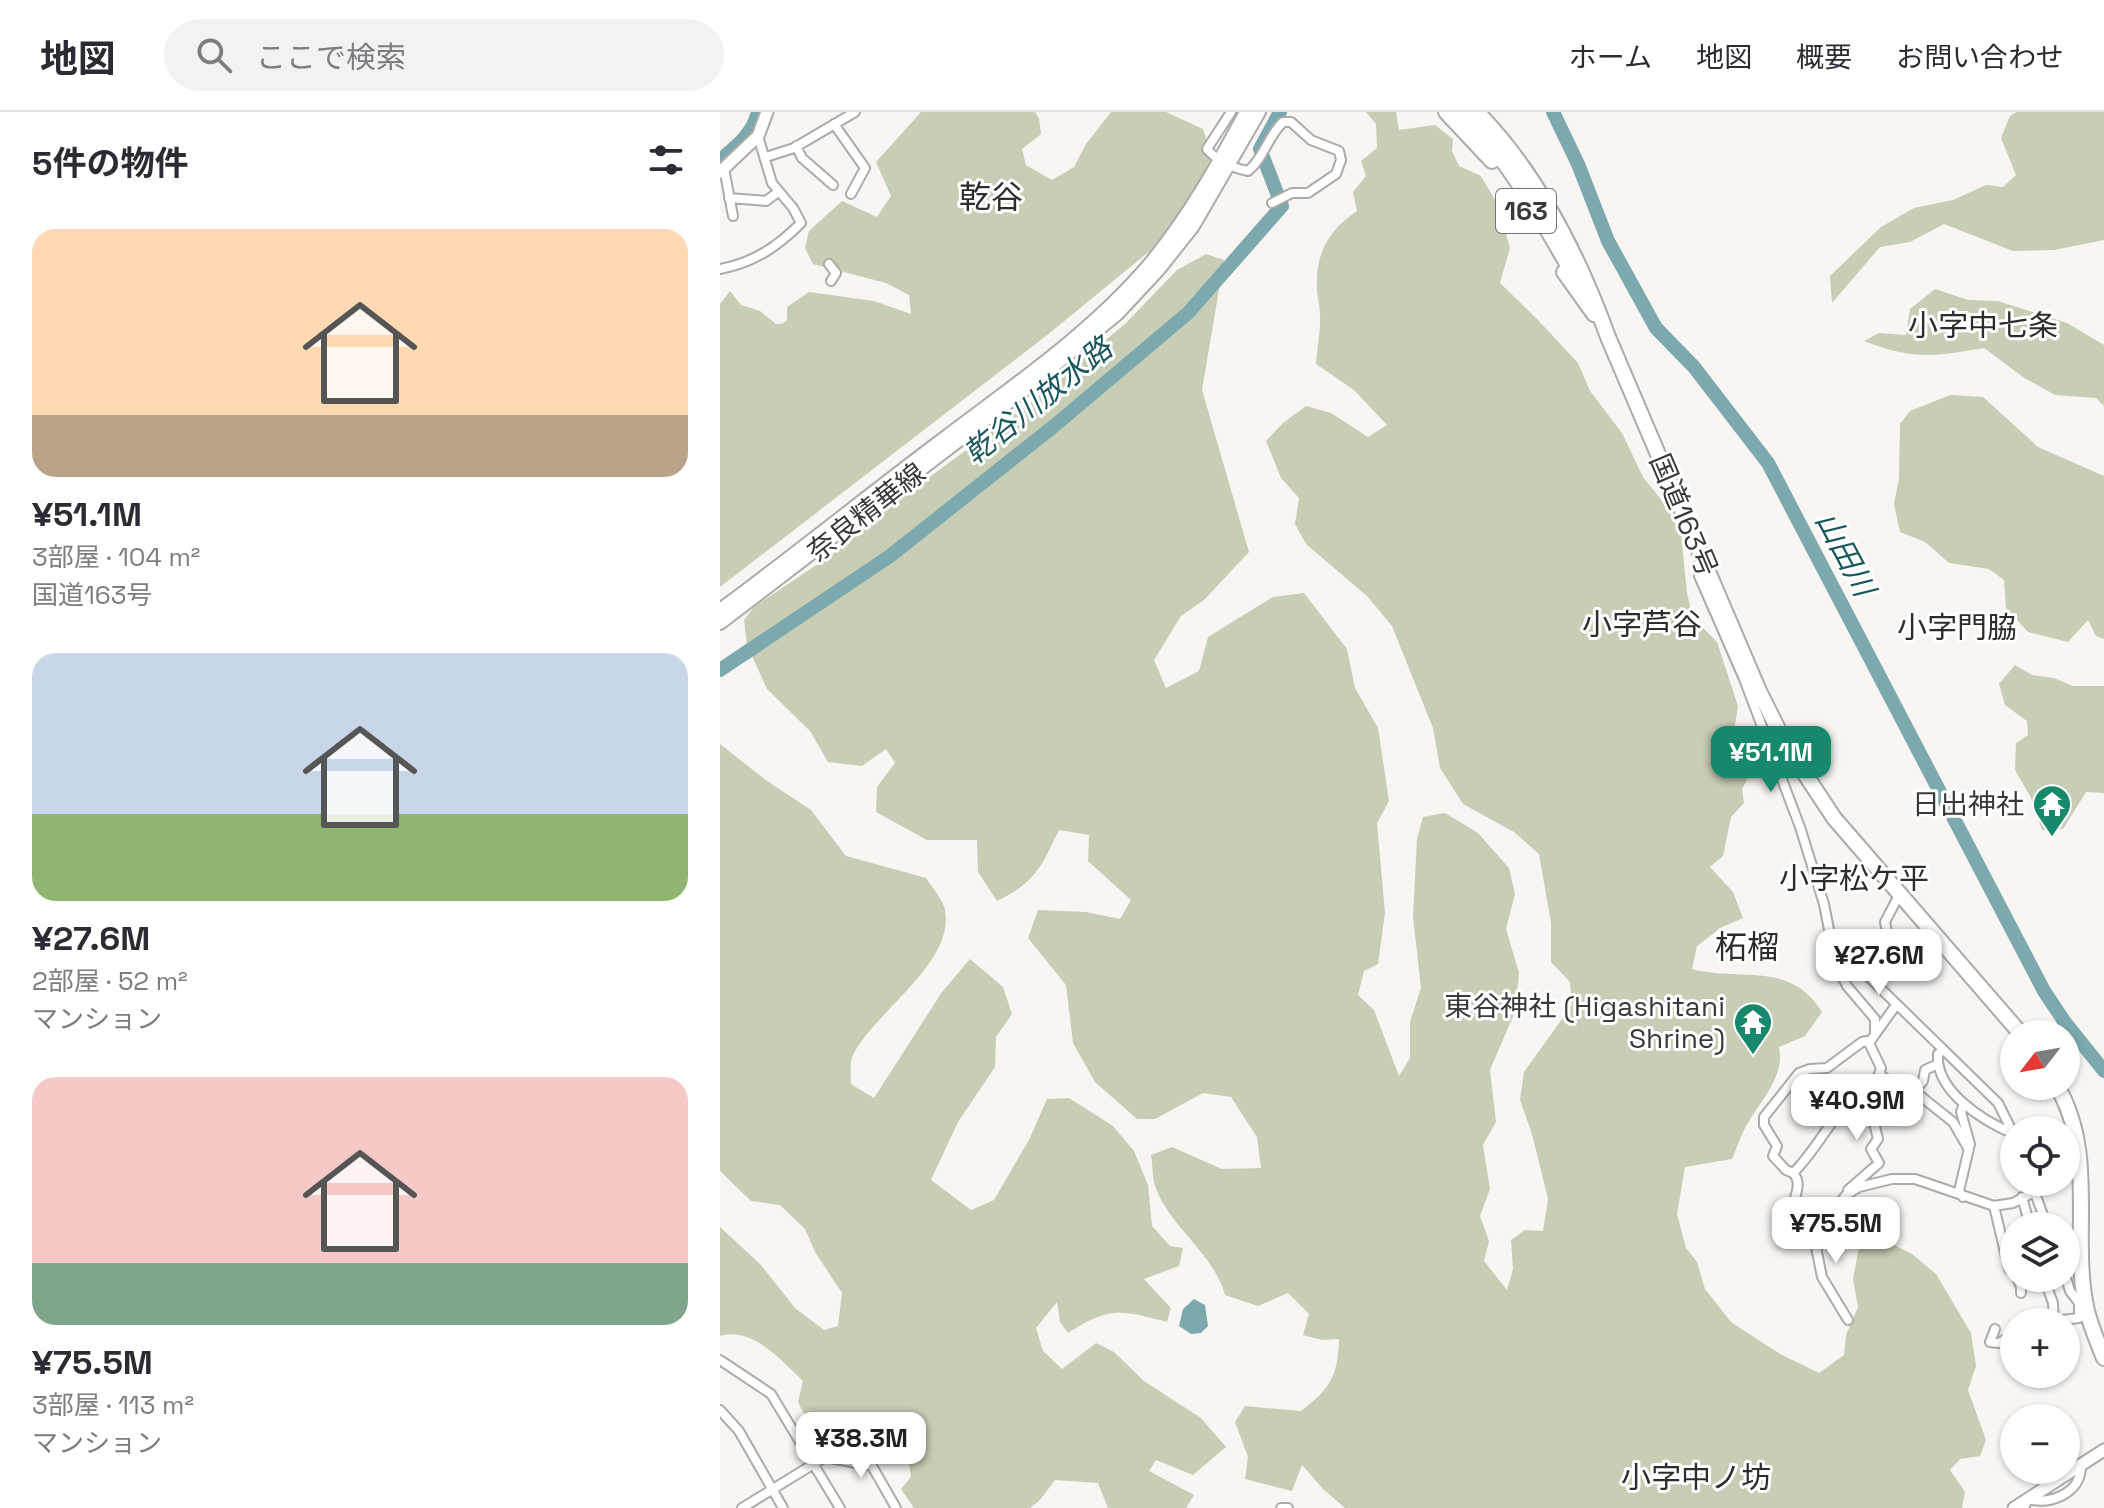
<!DOCTYPE html>
<html lang="ja">
<meta charset="utf-8">
<style>
body{margin:0;font-family:"Space Grotesk","Noto Sans JP",sans-serif;background:#f2f2f3;color:#2b2b33;height:100vh;display:flex;flex-direction:column;font-size:30px;white-space:nowrap}
*{box-sizing:border-box;margin:0}
p{font-size:26px;color:#7c7c81}
.icon{flex:none;width:44px;height:44px;fill:none;stroke:currentColor;stroke-width:2;stroke-linecap:round;stroke-linejoin:round}
.map{position:relative;flex:1;overflow:hidden}
.sheet{display:flex;flex-direction:column;background:#fff;width:720px}
.sheet>*{flex:none}
.needle{width:52px;rotate:239deg}
.fabs{position:absolute;left:1280px;top:908px;display:grid;gap:16px}
.fabs a{display:grid;place-items:center;width:80px;height:80px;border-radius:50%;background:#fff;box-shadow:0 2px 6px #0004;font-size:40px}
.price{position:absolute;translate:-50% -68px;padding:0 18px;border-radius:16px;background:#fff;color:#222;font-size:26px;line-height:52px;filter:drop-shadow(0 2px 4px #0008)}
.price::after{content:'';position:absolute;left:50%;top:48px;width:24px;height:18px;margin-left:-12px;background:inherit;clip-path:polygon(0 0,100% 0,50% 100%)}
.price.on{background:#15896a;color:#fff}
ul{padding:0;list-style:none}
li{display:grid;align-content:center;gap:16px;height:424px;padding:0 32px}
li span{display:grid;place-items:center;height:248px;border-radius:24px;color:#555}
li>.icon{margin-inline-start:auto}
span .icon{width:144px;height:144px;fill:#fffc;stroke-width:1}
li b{font-size:34px}
h2{display:flex;justify-content:space-between;align-items:center;height:96px;padding:0 32px;font-size:34px}
header{display:flex;align-items:center;gap:48px;box-sizing:border-box;height:112px;padding:0 40px;background:#fff;border-bottom:2px solid #e1e1e2}
header strong{font-size:38px}
nav{display:flex;gap:44px;margin-inline-start:auto;font-size:28px}
.search{width:560px;height:72px;background:#f2f2f3;display:flex;align-items:center;gap:20px;box-sizing:border-box;padding:0 28px;border-radius:44px;color:#7c7c81;font-size:30px}
main{display:flex;flex:1;min-height:0}
.map>svg:first-child{display:block}
.green{fill:#c8cdb5}
.water{fill:#7ca9ad}
.lines{fill:none;stroke-linecap:round;stroke-linejoin:round}
.river{stroke:#7ca9ad;stroke-width:14}
.street-casing{stroke:#aeaaa7;stroke-width:12}
.secondary-casing{stroke:#aeaaa7;stroke-width:15}
.primary-casing{stroke:#aeaaa7;stroke-width:16}
.highway-casing{stroke:#aeaaa7;stroke-width:18}
.street{stroke:#fff;stroke-width:8}
.secondary{stroke:#fff;stroke-width:11}
.primary{stroke:#fff;stroke-width:12}
.highway{stroke:#fff;stroke-width:14}
.labels{text-anchor:middle;stroke-width:6;stroke-linejoin:round;paint-order:stroke}
.shield{fill:#fff;stroke:#767474;stroke-width:2}
.shield-label{font-size:26px;font-weight:bold;fill:#3b3938}
.street-label{font-size:28px;fill:#3b3938;stroke:#fff}
.poi-label{font-size:28px;fill:#3b3938;stroke:#fff;text-anchor:end}
.neighbourhood-label{font-size:30px;fill:#2f2c2a;stroke:#fff}
.water-label{font-size:30px;font-style:italic;fill:#18585d;stroke:#fff}
.quarter-label{font-size:32px;fill:#2f2c2a;stroke:#fff}
</style>
<header>
<strong>地図</strong>
<div class="search"><svg class="icon" aria-label="search" viewBox="0 0 24 24"><circle cx="10" cy="10" r="6"/><path d="M15 15l6 6"/></svg>ここで検索</div>
<nav><a>ホーム</a><a>地図</a><a>概要</a><a>お問い合わせ</a></nav>
</header>
<main>
<section class="sheet">
<h2>5件の物件<svg class="icon" aria-label="filters" viewBox="0 0 24 24"><path d="M4 7h16M4 17h16"/><circle cx="9" cy="7" r="2"/><circle cx="15" cy="17" r="2"/></svg></h2>
<ul>
<li><span style="background:linear-gradient(#ffd9b3 75%,#b9a48a 0)"><svg class="icon" aria-label="home" viewBox="0 0 24 24"><path d="M3 11l9-7 9 7M6 9v11h12V9"/></svg></span><div><b>¥51.1M</b><p>3部屋 · 104 m²</p><p>国道163号</p></div></li>
<li><span style="background:linear-gradient(#c9d6e8 65%,#8fb573 0)"><svg class="icon" aria-label="home" viewBox="0 0 24 24"><path d="M3 11l9-7 9 7M6 9v11h12V9"/></svg></span><div><b>¥27.6M</b><p>2部屋 · 52 m²</p><p>マンション</p></div></li>
<li><span style="background:linear-gradient(#f6c9c9 75%,#7fa58c 0)"><svg class="icon" aria-label="home" viewBox="0 0 24 24"><path d="M3 11l9-7 9 7M6 9v11h12V9"/></svg></span><div><b>¥75.5M</b><p>3部屋 · 113 m²</p><p>マンション</p></div></li>
</ul>
</section>
<div class="map">
<svg width="1384" height="1396" viewBox="0 0 1384 1396">
<rect width="100%" height="100%" fill="#f9f5f2"/>
<path class="green" d="M201 0H315L319 6 321 22 302 37 306 53 332 68 354 55 366 32 391 0H446L483 17 492 44 464 100 442 129 326 224 0 475V192L10 179 21 193 40 199 56 212H62L67 208V195L89 180 154 189 191 202 189 183 166 171 93 152 85 136 89 119 122 89 157 105 171 84 156 50Z
M646 0H676L679 18 715 13 733 27 732 39 739 54 761 64 777 91 790 136 780 171 817 207 858 251 870 279 902 321 923 365 943 390 961 421 967 481 973 506 997 530 1018 594 1014 619 1030 662 1022 677 1024 691 1011 705 1003 744 990 755 1013 780 1023 806 1002 815 977 834 972 857C1020 870 1070 848 1102 900L1085 924 1059 935C1065 964 1042 987 1028 1011 1021 1022 1017 1036 1012 1047L965 1055 957 1102 966 1136 977 1150 985 1177 1011 1210 1060 1242 1099 1261 1124 1243 1126 1223 1138 1195 1133 1167 1139 1135 1164 1128 1192 1142 1216 1162 1251 1221 1256 1254 1248 1278 1266 1328 1260 1344 1240 1347 1230 1358 1245 1380 1242 1396H625L603 1377 582 1353 572 1379 525 1367 528 1345 515 1310 525 1294 581 1299C610 1277 618 1264 619 1227L602 1228 583 1223 589 1202 568 1181 538 1194 505 1183C493 1140 450 1116 435 1074 432 1065 433 1053 431 1043L452 1035 502 1057 541 1056 537 1025 511 985 483 981 435 1007H417L375 970 353 931 346 873 308 826 318 798 366 800 400 807 411 788 368 749 369 723 339 718C321 755 316 770 277 789L258 760 257 728H207L156 700 157 675 175 651 166 637 142 654 108 650 90 619 47 577 27 533 24 508 34 495 120 437 177 389 314 288 406 211 457 158 486 142 504 148 482 278 529 440 484 488 461 504 434 548 446 576 479 559 488 525 553 485 584 481 627 537 635 576 658 616 669 689 657 711 665 801 658 852 644 859 638 883 654 898 679 964 690 946V910L701 876 693 805 697 727 703 705 725 701 758 721 789 756 795 782 786 817 799 861 795 900 770 958 776 1010 763 1033 770 1077 760 1104 769 1129 764 1149 787 1178 793 1157 791 1128 805 1118 823 1119 828 1087 812 1022 800 988 804 960 852 893 850 870 831 850V811L819 742 794 720 743 692 720 656 713 616 672 514 648 485 586 432 575 412 579 386 561 366 546 329 563 311 586 294 611 301 648 325 667 313 634 278 596 252C597 236 601 218 600 202 600 194 597 186 597 177 595 141 609 118 637 99L633 80 646 64 641 49 657 36 656 12Z
M1297 0H1384V128L1334 138 1293 139 1224 112 1190 130 1160 135 1112 191 1110 164 1161 115 1194 96 1233 88 1266 73 1283 75 1296 63 1281 26 1290 4Z
M1215 177 1248 188 1278 189 1347 211 1384 233V294L1376 286 1335 283 1303 265 1264 236C1212 245 1194 248 1144 229L1159 221 1186 223 1190 197Z
M1230 283 1263 285 1318 335 1384 364V527L1376 524 1368 508 1348 530 1308 520 1286 496 1284 468 1269 457 1229 451 1205 430 1180 420 1174 392 1179 366 1180 312 1190 299Z
M1295 553 1312 563 1334 566 1353 574H1384V681L1366 680 1343 717 1322 718 1311 686 1295 658 1296 631 1308 623 1307 609 1285 593 1279 572Z
M0 632 47 669 91 698 126 744 206 766C212 775 223 788 225 798 235 850 157 898 134 941 129 949 131 962 131 972L154 986 222 880 250 847 283 875 292 902 276 925 275 955 238 1010 211 1068 251 1098 274 1088 310 1026 327 987 349 986 393 1014 414 1039 428 1073 432 1114 450 1134 463 1136 459 1154 424 1167 451 1196 447 1210C401 1198 390 1194 348 1221L340 1210 337 1190 316 1216 323 1239 342 1257 376 1231 394 1240 424 1269 481 1306 506 1335 473 1363 436 1348 429 1359 474 1383 466 1396H388L378 1371 335 1368 320 1388 310 1396H194L181 1377 191 1365 188 1345 157 1343 97 1328 78 1290 83 1269C62 1249 32 1214 0 1224V1115L41 1153 75 1196 104 1218 118 1214 122 1181 95 1140 85 1117 60 1093 31 1089 0 1059Z"/>
<path class="water" d="M474 1187 485 1193 488 1214 481 1221 471 1222 459 1214 463 1197Z"/>
<g class="lines">
<path class="river" d="M833 0 858 52 888 129 936 216 974 255 1048 351 1324 879 1344 909 1384 959
M0 48C17 34 32 23 38 0
M0 558 170 444 334 314 468 201 562 94 540 37 560 0"/>
<defs>
<path id="street" d="M511 0 487 37C497 49 513 56 528 59 544 46 548 24 563 10H571L591 28 619 39 621 48 616 62 588 81H572L552 91
M114 12 145 56 131 82
M76 34 82 46 113 73
M46 45 74 36 135 0
M4 56 13 104
M9 86 46 89 58 80
M109 152 116 161 111 169
M0 157C33 151 57 135 81 111L73 96 52 71 38 24
M982 451 979 464 1024 567 1080 715 1104 792 1111 828 1278 991 1294 1023
M1126 845 1120 860 1127 874 1155 907V922
M1136 854 1145 847 1168 839 1170 836 1165 810 1179 783
M1223 938 1218 942C1215 979 1263 1009 1294 1022
M1160 962 1178 977 1194 979 1233 1010 1248 1036
M1194 979 1203 969 1205 958 1218 952
M1073 1061 1066 1058 1053 1044 1057 1034 1044 1013V1005L1079 961 1090 957 1107 956 1142 930 1147 929 1149 931
M1311 1070 1327 1114
M1128 1078 1159 1051 1151 1037 1158 1027 1155 1015 1158 1003 1155 970
M1243 1085 1239 1079 1250 1032 1241 1000 1244 992
M1302 1085 1310 1114
M1274 1094 1289 1157 1294 1161
M1093 1120 1106 1108 1126 1083 1139 1075 1172 1067H1195L1274 1094 1293 1091 1314 1080
M1297 1166 1301 1175V1181
M1324 1166 1333 1191 1334 1209 1359 1206V1194
M1346 1166 1350 1179 1363 1196
M1128 1208 1102 1165 1093 1120 1084 1110 1074 1089C1077 1079 1081 1069 1073 1061 1097 1038 1111 1004 1137 983 1148 974 1158 971 1161 956L1149 931 1176 893
M1275 1217 1270 1230 1279 1231 1294 1222
M0 1248 51 1282 120 1396
M0 1298 19 1319 63 1396
M22 1396 105 1345 152 1354 176 1396
M561 1396H568
M1304 1396 1308 1387C1331 1393 1361 1381 1361 1354"/>
<path id="secondary" d="M0 60 38 24 47 0
M1294 1396 1384 1338"/>
<path id="primary" d="M0 498C76 442 150 382 226 325 296 272 372 220 429 153 469 105 497 54 526 0
M0 511 298 283 398 201 439 157 473 114 539 0"/>
<path id="highway" d="M726 0 772 49
M741 0C789 48 821 106 854 164
M757 0C818 62 859 145 888 225L1039 579 1066 633 1114 706 1301 922
M844 160 874 202
M1337 974C1378 1044 1350 1125 1367 1199 1371 1215 1378 1231 1384 1246"/>
</defs>
<use href="#street" class="street-casing"/>
<use href="#secondary" class="secondary-casing"/>
<use href="#primary" class="primary-casing"/>
<use href="#highway" class="highway-casing"/>
<use href="#street" class="street"/>
<use href="#secondary" class="secondary"/>
<use href="#primary" class="primary"/>
<use href="#highway" class="highway"/>
</g>
<defs>
<symbol id="temple-pin" viewBox="-11 -11 22 30"><path d="M0 17L-7.5 6A9.5 9.5 0 1 1 7.5 6Z" fill="#15896a" stroke="#fff"/><path d="M0-6L5-2H3V0L6.5 2.5H4V6H1.5V3h-3V6H-4V2.5H-6.5L-3 0V-2H-5Z" fill="#fff"/></symbol>
</defs>
<g fill-rule="evenodd">
<use href="#temple-pin" x="1310" y="670" width="44" height="60"/>
<use href="#temple-pin" x="1011" y="888" width="44" height="60"/>
</g>
<g class="labels">
<rect class="shield" x="776" y="77" width="60" height="44" rx="6"/>
<g class="shield-label">
<text x="806" y="108">163</text>
</g>
<g class="street-label">
<text transform="translate(146 400) rotate(-38)" y="10">奈良精華線</text>
<text transform="translate(964 403) rotate(67)" y="10">国道163号</text>
</g>
<g class="poi-label">
<text x="1304" y="702">日出神社</text>
<text x="1005" y="904">東谷神社 (Higashitani<tspan x="1005" dy="32">Shrine)</tspan></text>
</g>
<g class="neighbourhood-label">
<text x="1263" y="224">小字中七条</text>
<text x="922" y="523">小字芦谷</text>
<text x="1237" y="526">小字門脇</text>
<text x="1134" y="777">小字松ケ平</text>
<text x="976" y="1376">小字中ノ坊</text>
</g>
<g class="water-label">
<text transform="translate(318 289) rotate(-39)" y="10">乾谷川放水路</text>
<text transform="translate(1125 442) rotate(62)" y="10">山田川</text>
</g>
<g class="quarter-label">
<text x="271" y="96">乾谷</text>
<text x="1027" y="846">柘榴</text>
</g>
</g>
</svg>
<div class="fabs">
<a><svg class="needle" viewBox="-14 -14 28 28"><path d="M0-13l5 13h-10z" fill="#e53935"/><path d="M0 13l5-13h-10z" fill="#7c7c81"/></svg></a>
<a><svg class="icon" aria-label="locate" viewBox="0 0 24 24"><circle cx="12" cy="12" r="6"/><path d="M12 2v4M12 18v4M2 12h4M18 12h4"/></svg></a>
<a><svg class="icon" aria-label="layers" viewBox="0 0 24 24"><path d="M12 4l9 5-9 5-9-5zM3 14l9 5 9-5"/></svg></a>
<a>+</a>
<a>−</a>
</div>
<b class="price on" style="left:1051px;top:682px">¥51.1M</b>
<b class="price" style="left:1159px;top:885px">¥27.6M</b>
<b class="price" style="left:1137px;top:1030px">¥40.9M</b>
<b class="price" style="left:1116px;top:1153px">¥75.5M</b>
<b class="price" style="left:141px;top:1368px">¥38.3M</b>
</div>
</main>
